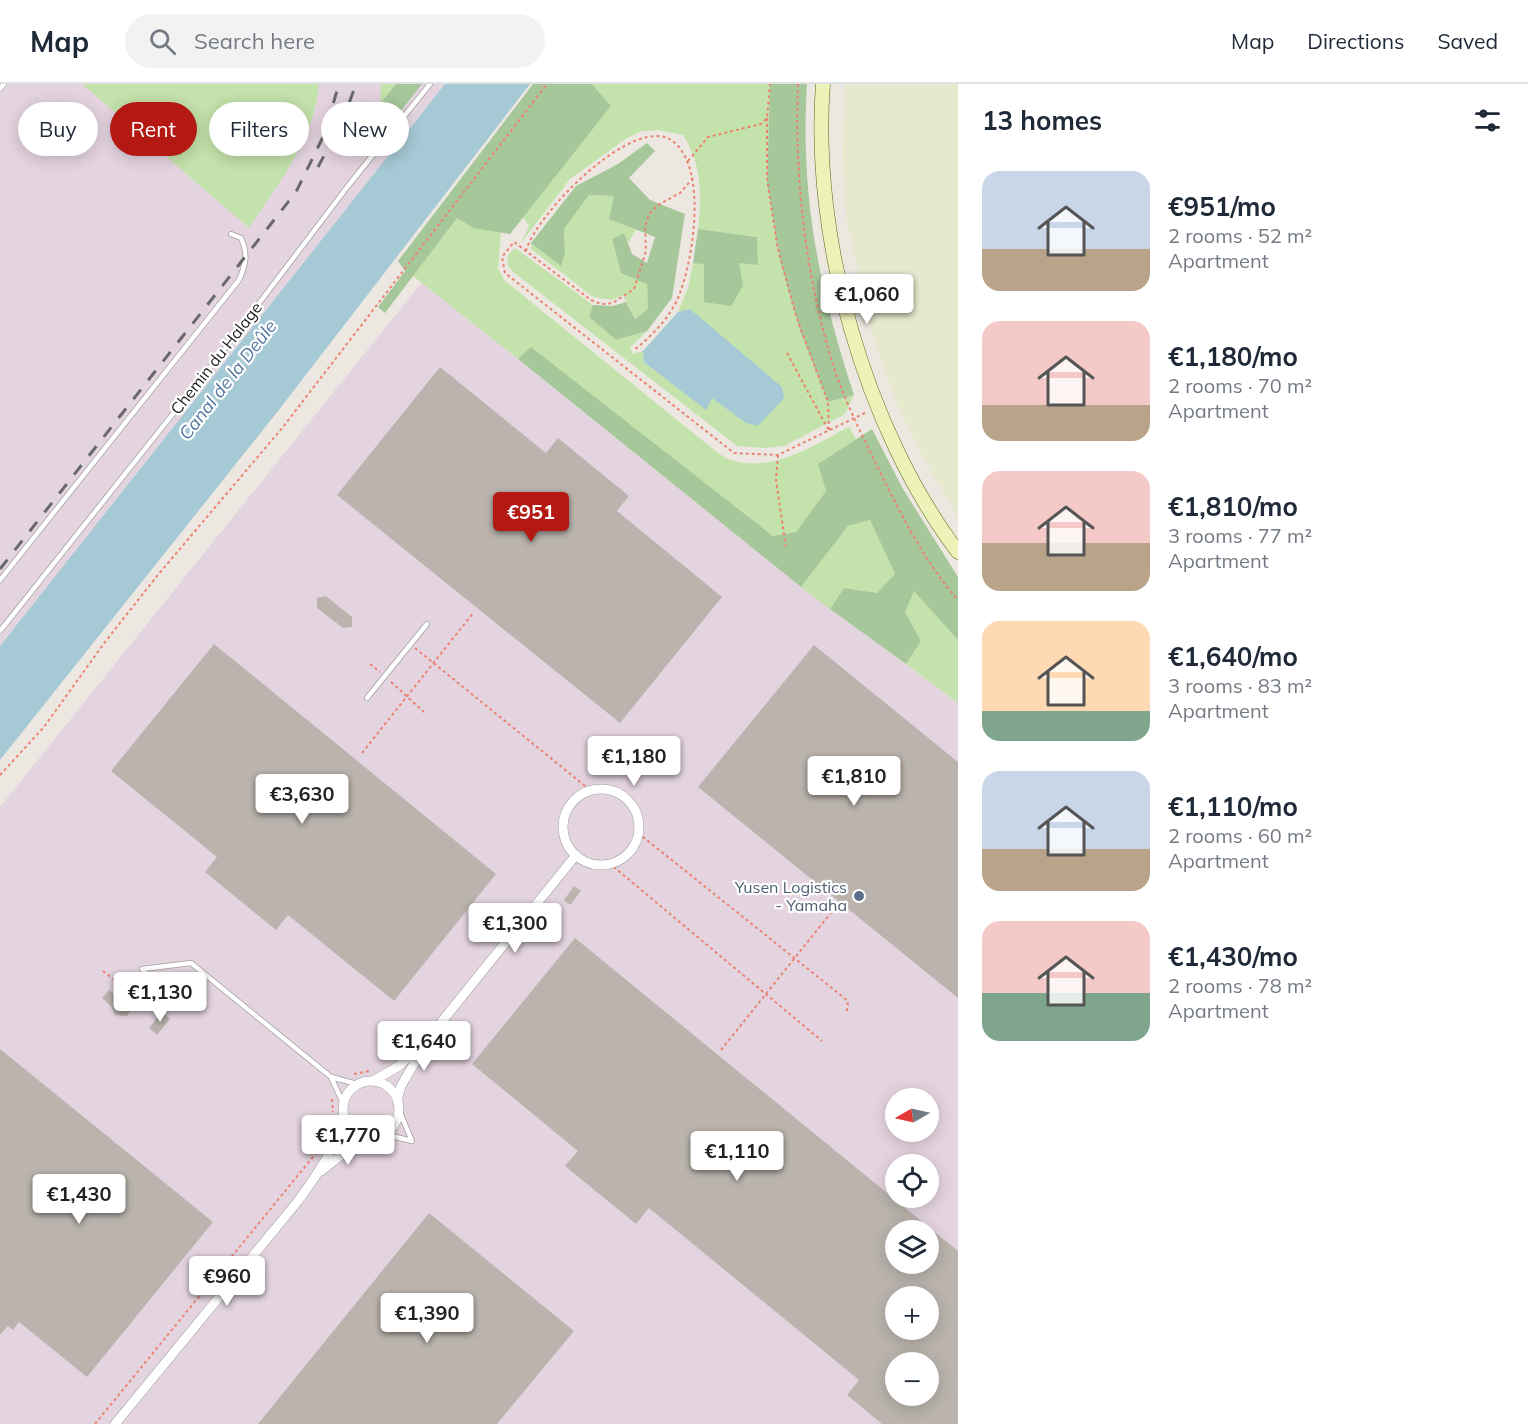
<!DOCTYPE html>
<meta charset="utf-8">
<style>
body{margin:0;font-family:Mulish,sans-serif;background:#f2f2f3;color:#1f2937;height:100vh;display:flex;flex-direction:column;font-size:22px;white-space:nowrap}
*{box-sizing:border-box;margin:0}
p{font-size:20px;color:#747a83}
.icon{flex:none;width:33px;height:33px;fill:none;stroke:currentColor;stroke-width:2;stroke-linecap:round;stroke-linejoin:round}
.map{position:relative;flex:1;overflow:hidden}
.side{display:flex;flex-direction:column;background:#fff;width:570px}
.side>*{flex:none}
.guide{position:absolute;left:18px;top:18px;width:570px;height:54px;display:flex;gap:12px}
.needle{width:39px;rotate:261deg}
.tools{position:absolute;left:885px;top:1004px;display:grid;gap:12px}
.tools a{display:grid;place-items:center;width:54px;height:54px;border-radius:50%;background:#fff;box-shadow:0 3px 15px #0003;font-size:30px}
.price{position:absolute;translate:-50% -51px;padding:0 14px;border-radius:6px;background:#fff;color:#222;font-size:20px;line-height:39px;filter:drop-shadow(0 2px 3px #0008)}
.price::after{content:'';position:absolute;left:50%;top:36px;width:18px;height:14px;margin-left:-9px;background:inherit;clip-path:polygon(0 0,100% 0,50% 100%)}
.price.selected{background:#b31813;color:#fff}
ul{padding:0;list-style:none}
li{display:flex;align-items:center;gap:18px;height:150px;padding:0 24px}
li span{display:grid;place-items:center;flex:none;width:168px;height:120px;border-radius:18px;color:#555}
li>.icon{margin-inline-start:auto}
span .icon{width:72px;height:72px;fill:#fffc;stroke-width:1}
li b{font-size:26px}
h2{display:flex;justify-content:space-between;align-items:center;height:72px;padding:0 24px;font-size:26px}
.tag{padding:0 21px;border-radius:27px;background:#fff;box-shadow:0 3px 15px #0003;font-size:21px;line-height:54px}
.tag.selected{background:#b31813;color:#fff}
header{display:flex;align-items:center;gap:36px;box-sizing:border-box;height:84px;padding:0 30px;background:#fff;border-bottom:2px solid #e0e1e3}
header strong{font-size:28px}
nav{display:flex;gap:33px;margin-inline-start:auto;font-size:21px}
.search{width:420px;height:54px;background:#f2f2f3;display:flex;align-items:center;gap:15px;box-sizing:border-box;padding:0 21px;border-radius:33px;color:#747a83;font-size:22px}
main{display:flex;flex:1;min-height:0}
.map>svg:first-child{display:block}
.industrial{fill:#e4d4e0;fill-rule:evenodd}
.farmland{fill:#e6e9ce}
.grass{fill:#c4e2ab}
.forest{fill:#a6c79a}
.water{fill:#a5c9d5}
.building{fill:#bbb4ae;fill-rule:evenodd}
.lines{fill:none;stroke-linecap:round;stroke-linejoin:round}
.service-casing{stroke:#9f9f9f;stroke-width:6}
.minor-casing{stroke:#9f9f9f;stroke-width:10}
.secondary-casing{stroke:#59650f;stroke-width:15}
.path{stroke:#eb8373;stroke-width:2;stroke-dasharray:3 3;stroke-linecap:butt}
.service{stroke:#fff;stroke-width:4.5}
.minor{stroke:#fff;stroke-width:9}
.secondary{stroke:#edf2b9;stroke-width:14}
.rail{stroke:#696969;stroke-width:3;stroke-dasharray:12 12;stroke-linecap:butt}
.service-dot{fill:#5c6f8a;stroke:#fff;stroke-width:2}
.labels{text-anchor:middle;stroke-width:4.5;stroke-linejoin:round;paint-order:stroke}
.street-label{font-size:16px;fill:#1b1b1b;stroke:#fff}
.service-label{font-size:16px;fill:#4e5e75;stroke:#fff;text-anchor:end}
.water-label{font-size:18px;font-style:italic;fill:#5276a0;stroke:#fff}
</style>
<header>
<strong>Map</strong>
<div class="search"><svg class="icon" aria-label="search" viewBox="0 0 24 24"><circle cx="10" cy="10" r="6"/><path d="M15 15l6 6"/></svg>Search here</div>
<nav><a>Map</a><a>Directions</a><a>Saved</a></nav>
</header>
<main>
<div class="map">
<svg width="958" height="1340" viewBox="0 0 958 1340">
<rect width="100%" height="100%" fill="#ece8e1"/>
<path class="industrial" d="M0 0H445L0 562Z
M422 198 801 503 958 619V1340H0V723ZM896 1014H928V1047H896ZM896 1080H928V1113H896ZM896 1146H928V1179H896ZM896 1212H928V1245H896ZM896 1278H928V1311H896Z"/>
<path class="farmland" d="M845 0H958V434L922 372 896 318 874 255 847 139 842 72Z"/>
<path class="grass" d="M82 0H319C315 54 278 100 249 144Z
M381 0H396L380 20Z
M592 0H770L767 98 780 177 800 247 828 318 854 311 845 330 784 362 765 364 737 362 512 187 507 180 508 171 515 164 593 221 589 233 616 256 647 247 630 264 633 270 643 267 644 278 706 325 712 313 746 339 690 225 678 228 688 204 693 179 738 178 758 181 757 153 698 145C702 112 702 80 683 51L658 46 642 47 627 54 570 95 521 159 529 142 523 133 611 22Z
M589 111 614 112 610 135 636 146 628 159 624 149 612 155 621 189 647 199 648 225 635 235 623 211 613 216 593 213 531 165V159L561 181 565 169 564 145Z
M457 134 473 144 501 148 498 184 504 196 708 361C715 366 724 374 731 376 774 389 813 361 849 343L856 355 819 380 826 407 796 448 773 452 532 264 518 275 413 192Z
M870 436 895 490 877 509 844 504 830 525 801 503 848 442Z
M914 506 958 556V619L906 580 921 557 905 528Z"/>
<path class="forest" d="M396 0H422L384 48 380 20Z
M533 0H592L611 22 510 150 473 144 457 134 385 229 378 223 405 187 398 177Z
M770 0H807C800 113 819 204 854 311L828 318 800 247 780 177 767 98Z
M647 59 655 67 629 94 650 116 685 130 672 214 647 247 616 256 589 233 593 221 613 222 626 218 635 235 648 225 647 200 621 189 612 155 624 149 632 170 647 179 655 153 609 135 614 112 589 111 564 145 565 169 561 182 531 159 576 102 618 80Z
M698 145 757 153 758 181 739 179 743 202 731 222 704 218V180L693 179Z
M531 263 773 452 796 448 826 407 818 380 872 345 903 405 958 493V556L914 507 905 528 921 557 906 580 830 525 844 504 877 509 895 490 870 436 848 442 801 503 518 275Z"/>
<path class="water" d="M445 0H530L278 327 0 676V562Z
M690 225 782 303 784 314 758 342 746 339 712 314 706 326 644 278 643 267 678 228Z"/>
<path class="building" d="M440 283 546 369 558 354 629 412 617 427 722 513 620 639 337 411Z
M326 512 352 533V543L343 544 317 524V514Z
M214 560 496 790 394 917 288 831 276 846 205 788 217 773 111 687Z
M814 561 958 678V914L698 703Z
M574 802 581 807 570 821 564 816Z
M575 854 958 1167V1340H882L847 1311 859 1296 649 1124 636 1140 565 1082 578 1067 472 980ZM896 1146H928V1179H896ZM896 1212H928V1245H896ZM896 1278H928V1311H896Z
M109 906 119 914 131 918 132 925 127 932 115 931 111 922 102 914Z
M162 928 170 935 157 951 149 944Z
M0 965 213 1138 87 1293 19 1238 13 1246 8 1242 0 1251Z
M429 1129 574 1247 497 1340H258Z"/>
<g class="lines">
<defs>
<path id="service" d="M0 5 4 0
M0 496 239 196C246 181 248 169 241 154L231 150
M0 547 219 272 348 102 430 0
M367 614 427 540
M142 885 191 879 331 993 357 1000
M142 885C153 897 154 906 152 923
M152 924 183 895 203 889
M331 993 343 1019
M384 1050 412 1057 399 1026"/>
<path id="minor" d="M563 743a38 38 0 1 1 76 0a38 38 0 1 1-76 0Z
M343 1025a28 28 0 1 1 56 0a28 28 0 1 1-56 0Z
M373 997 399 982 421 961
M397 1016 401 1002 431 951 576 771
M321 1087 364 1053
M115 1340 298 1117C317 1091 336 1064 343 1032"/>
<path id="secondary" d="M823 0C811 153 865 345 958 468"/>
</defs>
<use href="#service" class="service-casing"/>
<use href="#minor" class="minor-casing"/>
<use href="#secondary" class="secondary-casing"/>
<path class="path" d="M798 0C794 92 806 196 834 284 847 323 866 359 884 396 905 438 927 481 958 516
M767 34V94L777 161 796 232 828 318 829 347
M688 77 708 53 761 40 767 34 770 0
M693 94 680 109 658 121 649 130 645 144 646 167 634 205 613 219 601 220 591 216 514 158 502 173 505 189 734 369 778 371 867 328
M526 167C535 131 636 26 674 58 708 87 693 178 678 214 670 233 650 254 634 266
M787 269 828 345
M778 371 776 396 786 464
M415 564 590 706
M370 580 380 588
M391 598 424 628
M362 669 474 528
M0 691 44 643 105 558 157 492 283 343 547 0
M638 749 848 917 847 927
M609 779 822 957
M103 887 144 918
M721 966 838 820
M354 990 369 987
M332 1015 333 1028
M95 1340 317 1068"/>
<use href="#service" class="service"/>
<use href="#minor" class="minor"/>
<use href="#secondary" class="secondary"/>
<path class="rail" d="M318 83 343 36 356 0
M0 485 296 108 324 51 339 0"/>
</g>
<circle class="service-dot" cx="859" cy="812" r="6"/>
<g class="labels">
<g class="street-label">
<text transform="translate(216 274) rotate(-52)" y="6">Chemin du Halage</text>
</g>
<g class="service-label">
<text x="847" y="809">Yusen Logistics<tspan x="847" dy="18">- Yamaha</tspan></text>
</g>
<g class="water-label">
<text transform="translate(228 296) rotate(-52)" y="6">Canal de la Deûle</text>
</g>
</g>
</svg>
<div class="tools">
<a><svg class="needle" viewBox="-14 -14 28 28"><path d="M0-13l5 13h-10z" fill="#e53935"/><path d="M0 13l5-13h-10z" fill="#747a83"/></svg></a>
<a><svg class="icon" aria-label="locate" viewBox="0 0 24 24"><circle cx="12" cy="12" r="6"/><path d="M12 2v4M12 18v4M2 12h4M18 12h4"/></svg></a>
<a><svg class="icon" aria-label="layers" viewBox="0 0 24 24"><path d="M12 4l9 5-9 5-9-5zM3 14l9 5 9-5"/></svg></a>
<a>+</a>
<a>−</a>
</div>
<b class="price" style="left:867px;top:241px">€1,060</b>
<b class="price selected" style="left:531px;top:459px">€951</b>
<b class="price" style="left:634px;top:703px">€1,180</b>
<b class="price" style="left:854px;top:723px">€1,810</b>
<b class="price" style="left:302px;top:741px">€3,630</b>
<b class="price" style="left:515px;top:870px">€1,300</b>
<b class="price" style="left:160px;top:939px">€1,130</b>
<b class="price" style="left:424px;top:988px">€1,640</b>
<b class="price" style="left:348px;top:1082px">€1,770</b>
<b class="price" style="left:737px;top:1098px">€1,110</b>
<b class="price" style="left:79px;top:1141px">€1,430</b>
<b class="price" style="left:227px;top:1223px">€960</b>
<b class="price" style="left:427px;top:1260px">€1,390</b>
<div class="guide">
<a class="tag">Buy</a>
<a class="tag selected">Rent</a>
<a class="tag">Filters</a>
<a class="tag">New</a>
</div>
</div>
<section class="side">
<h2>13 homes<svg class="icon" aria-label="filters" viewBox="0 0 24 24"><path d="M4 7h16M4 17h16"/><circle cx="9" cy="7" r="2"/><circle cx="15" cy="17" r="2"/></svg></h2>
<ul>
<li><span style="background:linear-gradient(#c9d6e8 65%,#b9a48a 0)"><svg class="icon" aria-label="home" viewBox="0 0 24 24"><path d="M3 11l9-7 9 7M6 9v11h12V9"/></svg></span><div><b>€951/mo</b><p>2 rooms · 52 m²</p><p>Apartment</p></div></li>
<li><span style="background:linear-gradient(#f6c9c9 70%,#b9a48a 0)"><svg class="icon" aria-label="home" viewBox="0 0 24 24"><path d="M3 11l9-7 9 7M6 9v11h12V9"/></svg></span><div><b>€1,180/mo</b><p>2 rooms · 70 m²</p><p>Apartment</p></div></li>
<li><span style="background:linear-gradient(#f6c9c9 60%,#b9a48a 0)"><svg class="icon" aria-label="home" viewBox="0 0 24 24"><path d="M3 11l9-7 9 7M6 9v11h12V9"/></svg></span><div><b>€1,810/mo</b><p>3 rooms · 77 m²</p><p>Apartment</p></div></li>
<li><span style="background:linear-gradient(#ffd9b3 75%,#7fa58c 0)"><svg class="icon" aria-label="home" viewBox="0 0 24 24"><path d="M3 11l9-7 9 7M6 9v11h12V9"/></svg></span><div><b>€1,640/mo</b><p>3 rooms · 83 m²</p><p>Apartment</p></div></li>
<li><span style="background:linear-gradient(#c9d6e8 65%,#b9a48a 0)"><svg class="icon" aria-label="home" viewBox="0 0 24 24"><path d="M3 11l9-7 9 7M6 9v11h12V9"/></svg></span><div><b>€1,110/mo</b><p>2 rooms · 60 m²</p><p>Apartment</p></div></li>
<li><span style="background:linear-gradient(#f6c9c9 60%,#7fa58c 0)"><svg class="icon" aria-label="home" viewBox="0 0 24 24"><path d="M3 11l9-7 9 7M6 9v11h12V9"/></svg></span><div><b>€1,430/mo</b><p>2 rooms · 78 m²</p><p>Apartment</p></div></li>
</ul>
</section>
</main>
